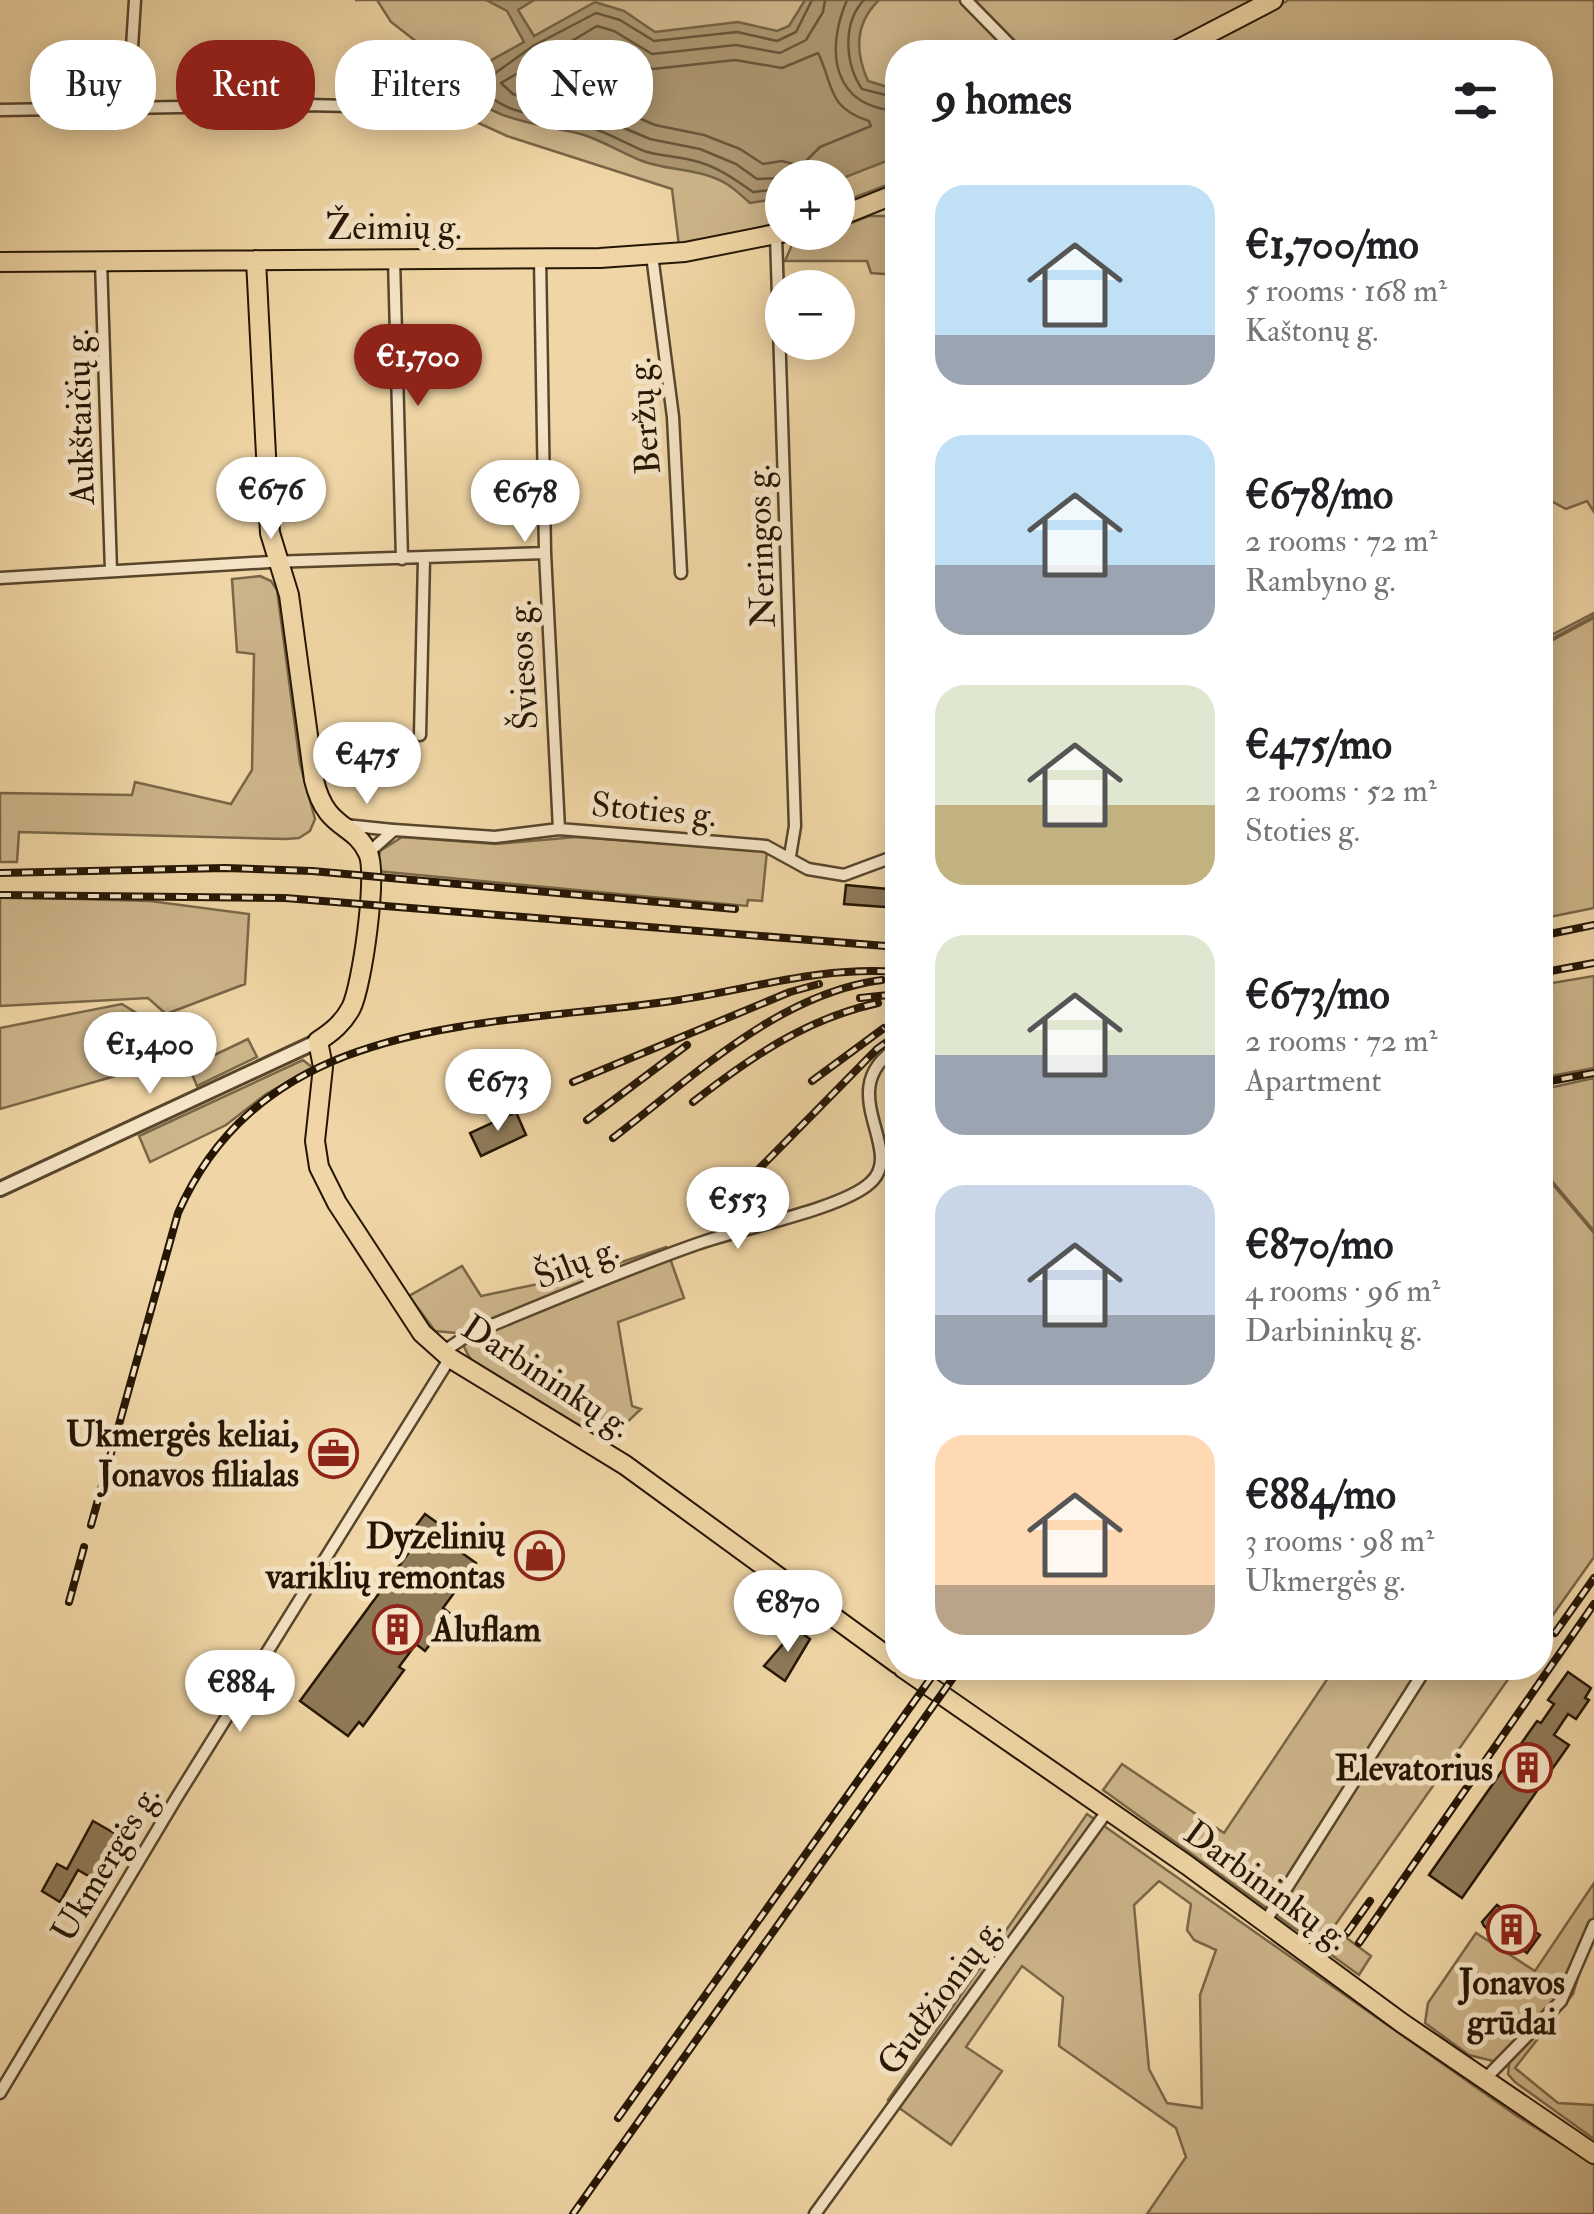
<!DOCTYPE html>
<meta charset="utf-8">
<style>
body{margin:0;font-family:"IM FELL Double Pica",serif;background:#f6f6f6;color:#202124;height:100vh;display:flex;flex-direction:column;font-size:38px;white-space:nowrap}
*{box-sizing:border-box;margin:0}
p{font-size:32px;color:#757577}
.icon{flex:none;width:55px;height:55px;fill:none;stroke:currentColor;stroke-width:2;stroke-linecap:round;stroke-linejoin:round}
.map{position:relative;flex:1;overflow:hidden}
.drawer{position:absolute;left:885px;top:40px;width:668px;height:1640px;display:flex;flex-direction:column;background:#fff;border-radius:40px;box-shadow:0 5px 25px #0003}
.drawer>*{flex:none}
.hud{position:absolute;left:30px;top:40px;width:705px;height:90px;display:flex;gap:20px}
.fabs{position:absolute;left:765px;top:160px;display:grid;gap:20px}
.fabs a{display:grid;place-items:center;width:90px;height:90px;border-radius:50%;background:#fff;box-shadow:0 5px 25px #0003;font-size:50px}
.price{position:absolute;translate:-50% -85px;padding:0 22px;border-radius:35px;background:#fff;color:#222;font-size:32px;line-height:65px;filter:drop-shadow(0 2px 5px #0008)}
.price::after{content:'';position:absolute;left:50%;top:60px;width:30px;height:22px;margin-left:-15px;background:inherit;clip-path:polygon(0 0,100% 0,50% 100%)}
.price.current{background:#8f2418;color:#fff}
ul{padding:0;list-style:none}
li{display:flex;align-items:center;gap:30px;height:250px;padding:0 50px}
li span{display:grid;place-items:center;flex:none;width:280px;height:200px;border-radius:30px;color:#555}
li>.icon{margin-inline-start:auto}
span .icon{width:120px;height:120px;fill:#fffc;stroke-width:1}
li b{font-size:42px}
h2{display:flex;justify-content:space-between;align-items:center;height:120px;padding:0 50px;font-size:42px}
.tag{padding:0 35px;border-radius:40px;background:#fff;box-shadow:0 5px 25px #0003;font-size:35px;line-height:90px}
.tag.current{background:#8f2418;color:#fff}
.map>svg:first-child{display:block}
.green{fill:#cdb58a;stroke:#796647;stroke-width:2.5;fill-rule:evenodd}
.water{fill:#ab956f;stroke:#756244;stroke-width:2.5}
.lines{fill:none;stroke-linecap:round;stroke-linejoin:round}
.shore{stroke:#68563a;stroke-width:2.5}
.stream{stroke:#756244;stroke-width:4}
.building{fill:#8f7a58;stroke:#251604;stroke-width:2.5}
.minor-casing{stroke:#58462c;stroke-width:15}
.tertiary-casing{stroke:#58462c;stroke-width:18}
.primary-casing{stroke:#251604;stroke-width:22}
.minor{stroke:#f5e4c5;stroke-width:10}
.tertiary{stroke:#f5e4c5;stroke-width:12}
.primary{stroke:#f0d6a6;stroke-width:18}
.rail-casing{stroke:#251604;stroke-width:8}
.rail{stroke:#f5e4c5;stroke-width:4;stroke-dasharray:11;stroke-linecap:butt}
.labels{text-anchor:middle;stroke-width:10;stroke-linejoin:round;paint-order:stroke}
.street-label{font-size:35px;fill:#251604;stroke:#f5e4c5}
.poi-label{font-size:35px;font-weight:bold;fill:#251604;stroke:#f5e4c5;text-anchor:end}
</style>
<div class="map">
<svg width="1594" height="2214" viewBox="0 0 1594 2214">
<rect width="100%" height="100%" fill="#f0d6a6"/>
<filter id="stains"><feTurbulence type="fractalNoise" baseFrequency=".002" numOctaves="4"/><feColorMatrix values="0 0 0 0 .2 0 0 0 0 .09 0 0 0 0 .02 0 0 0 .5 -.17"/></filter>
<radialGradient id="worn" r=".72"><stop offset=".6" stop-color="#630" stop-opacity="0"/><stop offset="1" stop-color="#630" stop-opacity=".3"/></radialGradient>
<path class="green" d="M355 0H1255L1155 52H898L897 181 838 204V178H782V222L679 246 672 189 507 136 470 119 436 115 433 95 450 76 448 66 391 22 377 0Z
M1289 0H1594V512L1587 501 1566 509 1551 501 1540 507V52H1191Z
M869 216H885L895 225 897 275 871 273 867 261H785L794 240 838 232V228Z
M260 576 271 581 277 590 300 764 315 819 310 831 299 838 286 839 19 832 17 862H0V793L132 795 135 782 231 804 252 770 254 654 237 652 232 579Z
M1594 613V908L1540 919V641Z
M402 837 496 844 576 837 767 851 762 901 748 900 747 906 376 871 380 851Z
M0 897 150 901 249 914 245 984 166 1014 148 998 0 1006Z
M1594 976V1068L1540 1078V985Z
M122 1004 143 1017C148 1038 155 1054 136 1070L0 1109V1028Z
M248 1039 257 1057 197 1086 189 1067Z
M303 1060 313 1068 266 1094 226 1125 150 1162 139 1136Z
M1594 1078V1557L1540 1633V1090Z
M666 1247 684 1298 618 1322 632 1406 641 1409 620 1429 602 1434C579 1428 487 1377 471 1359 464 1351 464 1342 456 1333L435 1331 409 1296 462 1266 481 1296 586 1274Z
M1327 1668H1516L1333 1928 1371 1956 1359 1975 1103 1790 1122 1764 1224 1833 1332 1672Z
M1087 1814 1517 2116 1594 2164V2214H1147L1186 2157 1176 2128 1059 2046 1063 1997 1022 1966 966 2047 1002 2071 951 2145 888 2100ZM1159 1881 1191 1904 1187 1930 1194 1940 1216 1950 1200 1995 1202 2108 1167 2103 1149 2069 1134 1905Z
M1594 1883V1943L1589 1941 1573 1994 1515 2068 1558 2103 1594 2105V2139L1515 2082 1508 2074 1509 2065 1469 2055 1425 2023 1428 2003 1476 1933 1535 1971Z"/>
<path class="water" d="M486 0H534L518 10 534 36 595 2 624 11 655 32 738 22 777 31 789 26 805 0H879C855 23 855 52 868 81L897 90V157L838 180 782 178V198L750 203C742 196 734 188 725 183 699 168 669 171 642 161 622 153 605 142 584 135 557 126 473 121 469 83L488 62 524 42 507 11Z"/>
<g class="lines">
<path class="shore" d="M847 0C825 51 832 107 898 111
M864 0C842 23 845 64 862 89L898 98
M599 42 653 69 735 60 782 68 818 53C834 85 826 107 869 121L871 126 820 147 801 166 782 161 763 164 740 149 704 135 655 125 592 98 552 92 535 85 536 79Z
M787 178 757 179 736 164 700 149 650 139 586 112 548 107 513 94 501 83 597 26 614 31 652 54 736 45 780 53 806 40 823 12 825 0
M782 189 753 192C733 178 715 165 691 160 675 156 659 156 644 151 625 143 607 132 586 126 553 115 499 118 480 84L533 46 596 13 620 20 654 41 737 32 777 41 796 32 812 0"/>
<path class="stream" d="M1540 646 1594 617
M1540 1168 1594 1232"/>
</g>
<path class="building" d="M846 885 898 890V908L844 904Z
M516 1112 526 1135 481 1156 470 1133Z
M425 1514 457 1537 451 1545 476 1563 443 1608 452 1615 425 1651 416 1644 399 1667 404 1670 363 1726 359 1722 348 1736 300 1701 421 1536 413 1530Z
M796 1629 810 1639 785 1681 764 1666Z
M1568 1672 1591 1688 1585 1698 1589 1700 1576 1719 1568 1714 1554 1735 1569 1745 1462 1898 1429 1875 1537 1721 1541 1723 1554 1704 1548 1700Z
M93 1821 121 1837 97 1881 78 1870 60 1902 42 1891 57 1864 67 1869Z
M1497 1905 1540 1935 1527 1953 1514 1944 1510 1949 1484 1926 1482 1922Z"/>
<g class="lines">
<defs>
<path id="minor" d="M966 0 1017 52
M0 110 305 105 441 108
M128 110 135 0
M891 196 898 210
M776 235 795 826 790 856
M652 255 673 417 681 573
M540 258 545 553 559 829
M394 259 402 559
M101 261 111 571
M0 578 270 562 545 553
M420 735 424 559
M345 825 393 830
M368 853 394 830 495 837 559 829 766 846 808 869 844 875 898 855
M443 1352 468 1335C544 1304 620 1271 697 1244 738 1229 842 1209 870 1183 908 1150 830 1090 898 1047
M1265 1922 1426 1668
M1484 2080 1561 2001 1594 1925
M0 2093 177 1797 450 1358
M815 2214 1108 1810"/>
<path id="tertiary" d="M0 1189 318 1041"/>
<path id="primary" d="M1173 52 1273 0
M838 217 898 193
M256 260 270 533 289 595 314 780C326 831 354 822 368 853 378 873 362 987 351 1008 343 1023 332 1032 318 1041L323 1067 315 1141 319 1167 337 1203 422 1333 450 1358 625 1465 898 1664
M0 262 600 258 685 252 786 232
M903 1668 1187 1865 1402 2023 1594 2154"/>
</defs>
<use href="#minor" class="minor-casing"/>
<use href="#tertiary" class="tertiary-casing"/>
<use href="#primary" class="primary-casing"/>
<use href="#minor" class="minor"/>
<use href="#tertiary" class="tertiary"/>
<use href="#primary" class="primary"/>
<defs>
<path id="rail" d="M0 873 225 868 312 871 735 909
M0 895 285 898 898 947
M1540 936 1594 925
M1540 973 1594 963
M860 998 898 994
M812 1081 884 1028
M573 1082 790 992 819 984
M1540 1083 1594 1073
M693 1102C750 1058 805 1019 878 1003
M587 1120 687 1045
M613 1138C693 1077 779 993 882 980
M752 1176 877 1049 898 1034
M91 1525 178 1213C265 1015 484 1027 665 1002 746 991 815 966 898 972
M69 1602 84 1547
M1555 1633 1594 1578
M1347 1933 1370 1901
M1359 1943 1594 1604
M618 2118 938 1668
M573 2214 960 1668"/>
</defs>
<use href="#rail" class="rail-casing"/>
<use href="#rail" class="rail"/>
</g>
<defs>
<symbol id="office-ring" viewBox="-11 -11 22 22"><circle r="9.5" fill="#f5e4c5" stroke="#8f2418" stroke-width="1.5"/><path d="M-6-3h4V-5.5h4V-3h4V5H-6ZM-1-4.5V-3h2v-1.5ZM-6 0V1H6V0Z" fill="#8f2418"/></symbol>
<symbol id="shop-ring" viewBox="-11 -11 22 22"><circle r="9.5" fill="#f5e4c5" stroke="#8f2418" stroke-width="1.5"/><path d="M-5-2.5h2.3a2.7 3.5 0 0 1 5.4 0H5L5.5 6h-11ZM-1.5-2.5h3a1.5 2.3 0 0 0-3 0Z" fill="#8f2418"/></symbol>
<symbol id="building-ring" viewBox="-11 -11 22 22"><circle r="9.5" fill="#f5e4c5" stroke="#8f2418" stroke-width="1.5"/><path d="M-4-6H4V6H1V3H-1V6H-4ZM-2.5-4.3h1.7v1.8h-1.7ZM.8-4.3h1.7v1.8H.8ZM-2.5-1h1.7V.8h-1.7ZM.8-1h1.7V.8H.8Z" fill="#8f2418"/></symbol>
</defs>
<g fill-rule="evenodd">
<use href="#office-ring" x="306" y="1426" width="55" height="55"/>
<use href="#shop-ring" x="512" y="1528" width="55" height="55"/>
<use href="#building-ring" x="370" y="1602" width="55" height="55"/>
<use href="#building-ring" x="1500" y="1740" width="55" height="55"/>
<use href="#building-ring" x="1484" y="1902" width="55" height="55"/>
</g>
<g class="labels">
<g class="street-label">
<text x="394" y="239">Žeimių g.</text>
<text transform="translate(643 416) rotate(-95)" y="12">Beržų g.</text>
<text transform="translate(79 417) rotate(-92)" y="12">Aukštaičių g.</text>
<text transform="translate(760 546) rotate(-92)" y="12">Neringos g.</text>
<text transform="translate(522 665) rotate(-93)" y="12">Šviesos g.</text>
<text transform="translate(654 809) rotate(5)" y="12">Stoties g.</text>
<text transform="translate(576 1262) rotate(-22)" y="12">Šilų g.</text>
<text transform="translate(547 1376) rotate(33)" y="12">Darbininkų g.</text>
<text transform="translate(105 1863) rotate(-59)" y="12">Ukmergės g.</text>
<text transform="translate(1267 1885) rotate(36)" y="12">Darbininkų g.</text>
<text transform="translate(939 1996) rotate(-54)" y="12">Gudžionių g.</text>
</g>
<g class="poi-label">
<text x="299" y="1446">Ukmergės keliai,<tspan x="299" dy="40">Jonavos filialas</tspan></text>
<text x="505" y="1548">Dyzelinių<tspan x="505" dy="40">variklių remontas</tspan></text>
<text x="432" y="1641" text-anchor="start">Aluflam</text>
<text x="1493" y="1780">Elevatorius</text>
<text x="1512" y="1994" text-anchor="middle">Jonavos<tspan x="1512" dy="40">grūdai</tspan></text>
</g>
</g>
<rect width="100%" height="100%" filter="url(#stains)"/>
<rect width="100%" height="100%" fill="url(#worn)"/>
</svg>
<div class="fabs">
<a>+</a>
<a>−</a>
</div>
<b class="price current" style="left:418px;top:409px">€1,700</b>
<b class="price" style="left:271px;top:542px">€676</b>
<b class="price" style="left:525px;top:545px">€678</b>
<b class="price" style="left:367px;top:807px">€475</b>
<b class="price" style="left:150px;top:1097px">€1,400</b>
<b class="price" style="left:498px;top:1134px">€673</b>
<b class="price" style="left:738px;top:1252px">€553</b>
<b class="price" style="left:788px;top:1655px">€870</b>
<b class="price" style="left:240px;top:1735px">€884</b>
<div class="hud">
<a class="tag">Buy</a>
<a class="tag current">Rent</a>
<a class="tag">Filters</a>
<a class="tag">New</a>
</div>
<section class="drawer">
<h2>9 homes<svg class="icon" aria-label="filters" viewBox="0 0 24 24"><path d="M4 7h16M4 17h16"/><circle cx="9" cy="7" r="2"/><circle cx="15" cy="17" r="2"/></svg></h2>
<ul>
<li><span style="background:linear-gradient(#bfe0f5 75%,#9aa5b1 0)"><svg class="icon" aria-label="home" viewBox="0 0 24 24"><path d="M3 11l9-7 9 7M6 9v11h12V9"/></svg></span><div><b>€1,700/mo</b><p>5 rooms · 168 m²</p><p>Kaštonų g.</p></div></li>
<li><span style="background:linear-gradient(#bfe0f5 65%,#9aa5b1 0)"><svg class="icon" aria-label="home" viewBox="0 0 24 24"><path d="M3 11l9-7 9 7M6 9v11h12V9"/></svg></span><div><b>€678/mo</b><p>2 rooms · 72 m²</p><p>Rambyno g.</p></div></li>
<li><span style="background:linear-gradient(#dfe7d0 60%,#c2b280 0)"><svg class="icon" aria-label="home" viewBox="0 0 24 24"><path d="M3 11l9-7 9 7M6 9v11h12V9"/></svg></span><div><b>€475/mo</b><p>2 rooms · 52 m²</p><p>Stoties g.</p></div></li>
<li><span style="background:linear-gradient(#dfe7d0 60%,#9aa5b1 0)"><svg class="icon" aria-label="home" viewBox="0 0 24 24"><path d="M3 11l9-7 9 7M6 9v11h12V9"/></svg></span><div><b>€673/mo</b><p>2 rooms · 72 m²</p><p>Apartment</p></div></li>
<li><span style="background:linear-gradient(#c9d6e8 65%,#9aa5b1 0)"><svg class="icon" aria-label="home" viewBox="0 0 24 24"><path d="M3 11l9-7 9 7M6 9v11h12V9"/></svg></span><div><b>€870/mo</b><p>4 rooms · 96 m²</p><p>Darbininkų g.</p></div></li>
<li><span style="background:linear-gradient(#ffd9b3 75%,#b9a48a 0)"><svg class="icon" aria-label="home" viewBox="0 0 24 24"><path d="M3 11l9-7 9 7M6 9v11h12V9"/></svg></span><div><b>€884/mo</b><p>3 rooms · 98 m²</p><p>Ukmergės g.</p></div></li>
</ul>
</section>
</div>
